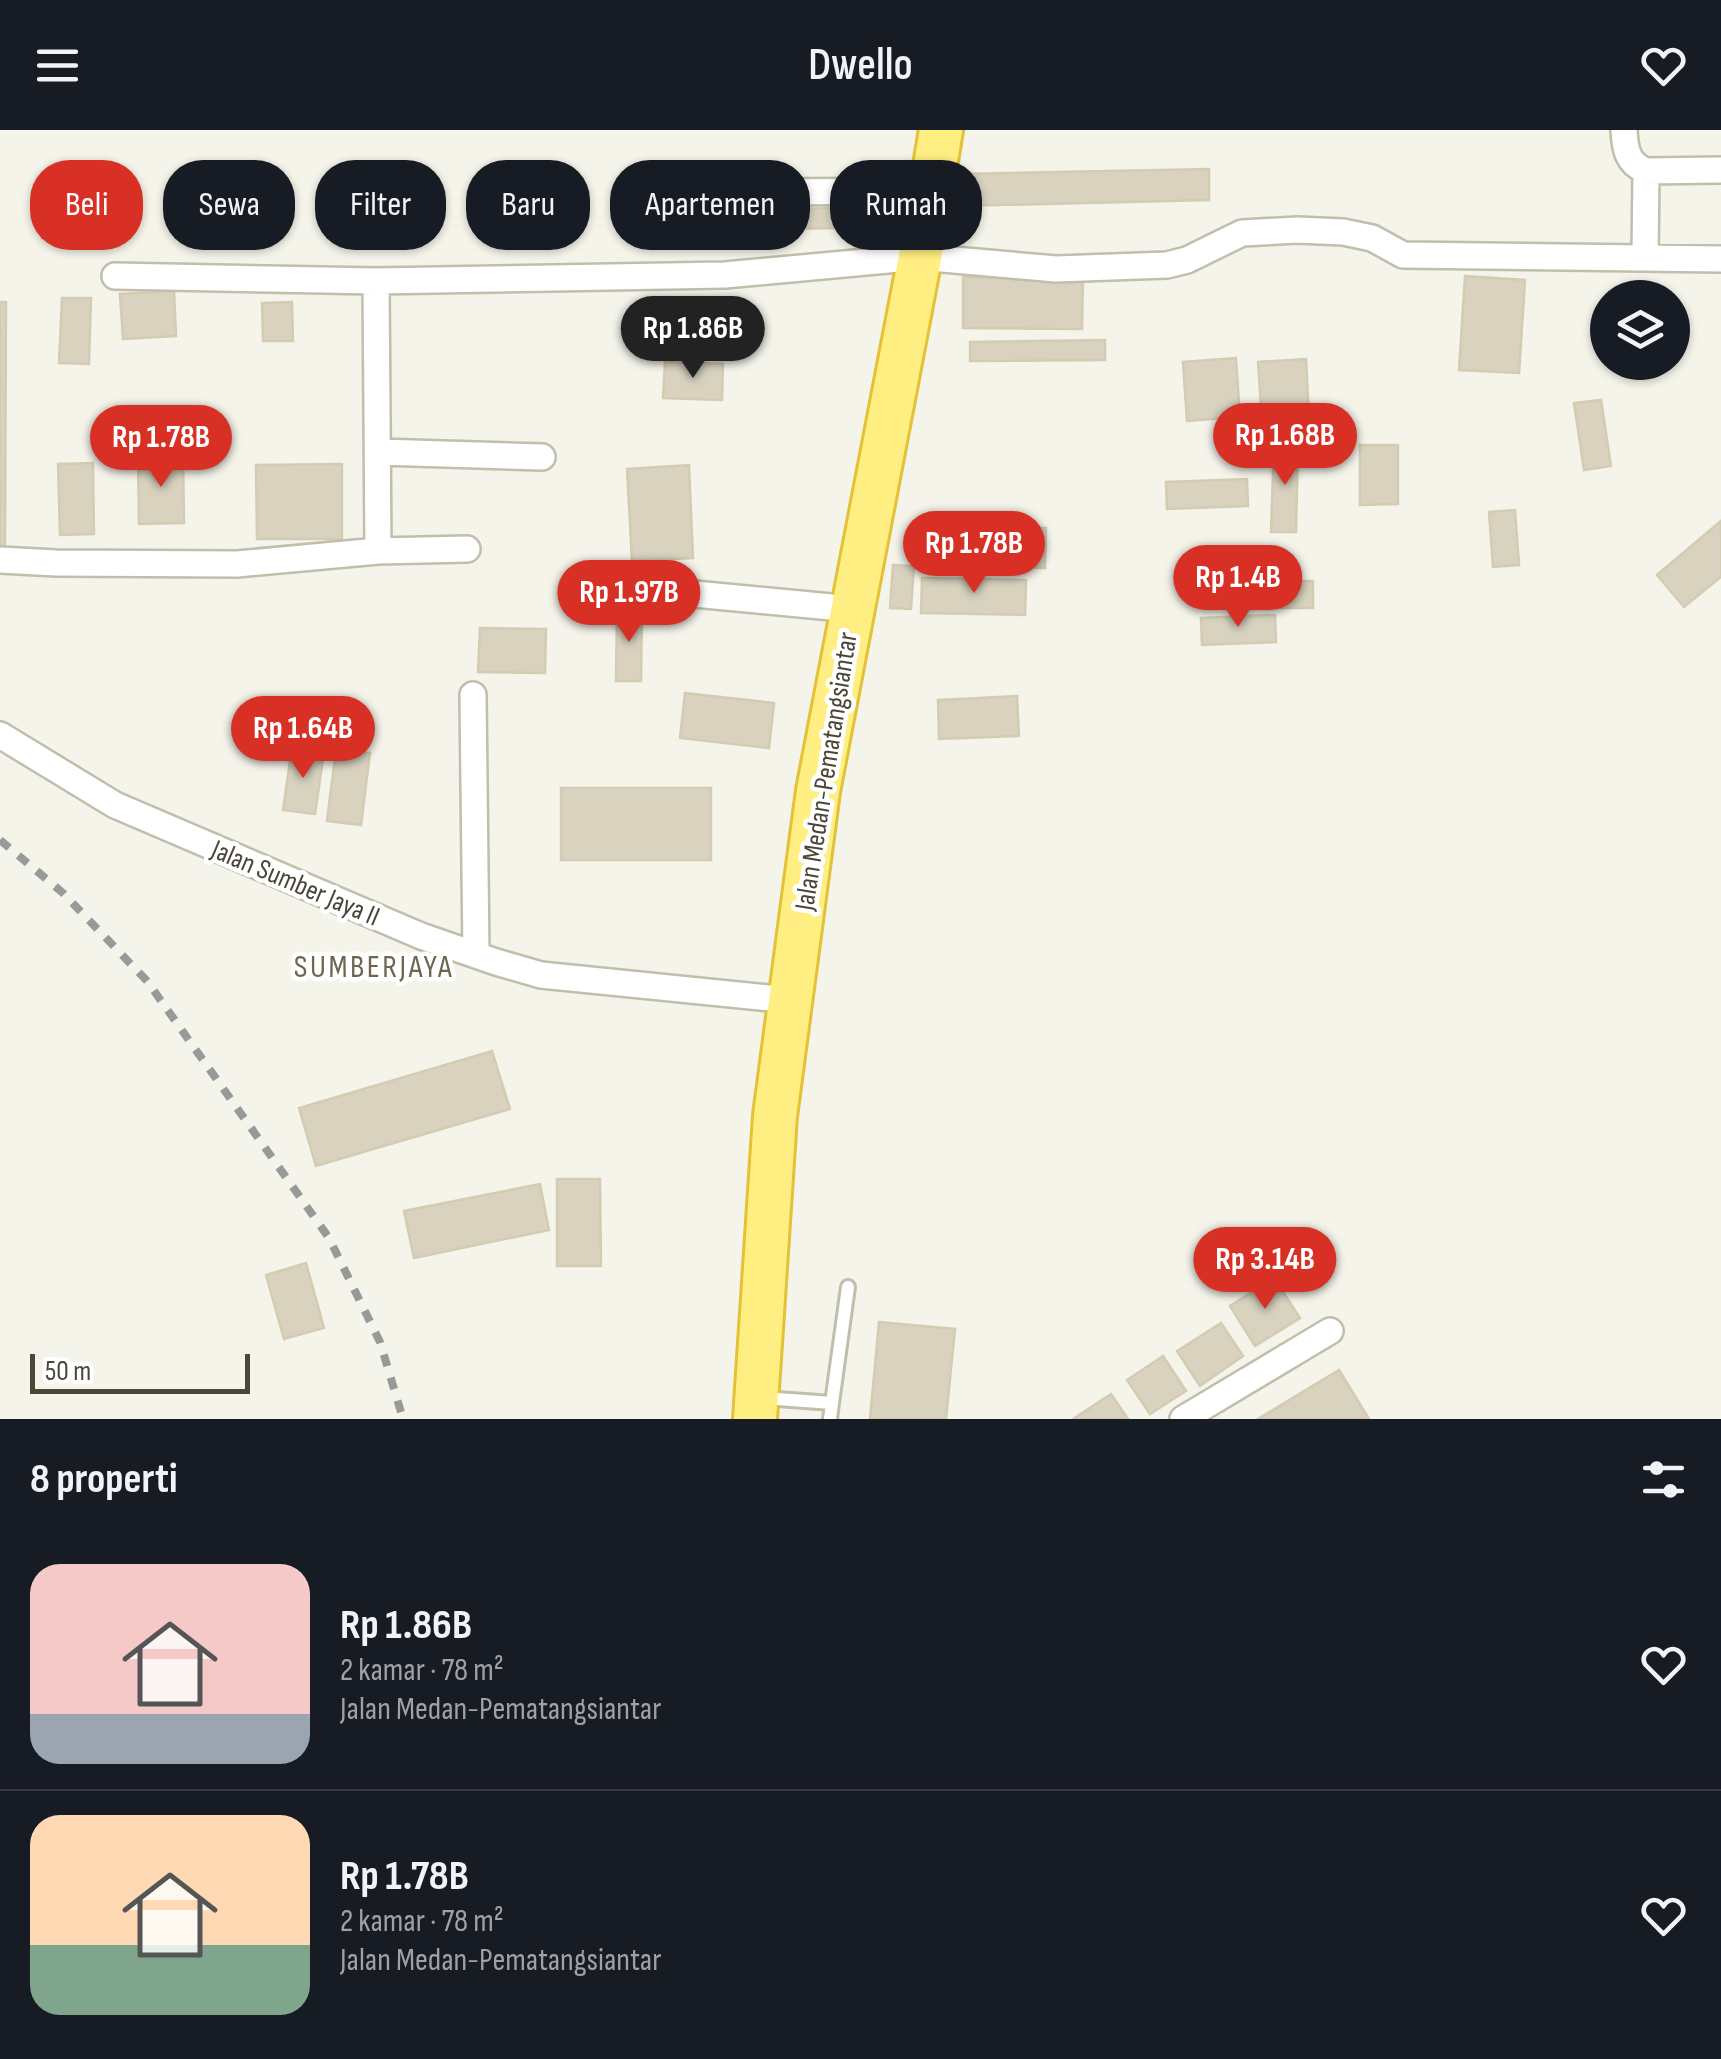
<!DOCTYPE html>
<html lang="id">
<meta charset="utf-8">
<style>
body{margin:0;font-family:"Sofia Sans Condensed",sans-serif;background:#242831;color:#f1f3f6;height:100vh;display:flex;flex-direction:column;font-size:38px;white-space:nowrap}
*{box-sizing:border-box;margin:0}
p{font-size:32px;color:#9ea1a6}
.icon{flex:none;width:55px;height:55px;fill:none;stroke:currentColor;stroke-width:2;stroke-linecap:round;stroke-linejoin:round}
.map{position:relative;height:1289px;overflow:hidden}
.side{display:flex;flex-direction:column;background:#171b24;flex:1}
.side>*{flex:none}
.banner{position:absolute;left:30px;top:30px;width:1000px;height:90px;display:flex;gap:20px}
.tools{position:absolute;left:1590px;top:150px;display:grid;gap:20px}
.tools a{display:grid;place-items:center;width:100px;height:100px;border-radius:50%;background:#171b24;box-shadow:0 2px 8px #0004;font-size:50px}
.scale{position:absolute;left:30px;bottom:25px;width:220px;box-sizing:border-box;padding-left:10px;border:5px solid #4a4638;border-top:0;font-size:28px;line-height:35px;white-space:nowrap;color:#4a4638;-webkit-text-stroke:8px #fff;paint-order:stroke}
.price{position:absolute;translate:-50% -85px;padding:0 22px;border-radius:35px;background:#d93025;color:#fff;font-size:32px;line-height:65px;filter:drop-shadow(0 2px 5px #0008)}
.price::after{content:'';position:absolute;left:50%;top:60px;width:30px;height:22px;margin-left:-15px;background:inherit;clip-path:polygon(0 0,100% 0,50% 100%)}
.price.current{background:#222;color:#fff}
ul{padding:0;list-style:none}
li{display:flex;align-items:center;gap:30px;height:250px;padding:0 30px}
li+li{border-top:2px solid #363941}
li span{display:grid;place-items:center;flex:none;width:280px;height:200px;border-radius:30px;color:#555}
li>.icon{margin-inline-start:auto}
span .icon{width:120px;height:120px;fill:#fffc;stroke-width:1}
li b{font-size:42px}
h2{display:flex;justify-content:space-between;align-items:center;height:120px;padding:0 30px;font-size:42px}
.pill{padding:0 35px;border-radius:40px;background:#171b24;box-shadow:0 2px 8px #0004;font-size:35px;line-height:90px}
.pill.current{background:#d93025;color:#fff}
header{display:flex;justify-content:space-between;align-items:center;height:130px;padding:0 30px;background:#171b24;font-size:45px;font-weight:600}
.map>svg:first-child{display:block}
.building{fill:#d8d2bf;stroke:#d3ccb2;stroke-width:2.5}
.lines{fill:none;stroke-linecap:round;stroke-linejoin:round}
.service-casing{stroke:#c1beac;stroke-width:18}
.minor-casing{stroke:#c1beac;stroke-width:30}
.trunk-casing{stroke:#e3c237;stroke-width:48}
.service{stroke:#fff;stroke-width:12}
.minor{stroke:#fff;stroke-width:25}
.trunk{stroke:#ffee82;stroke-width:42}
.rail{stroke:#999;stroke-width:8;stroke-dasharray:12 12;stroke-linecap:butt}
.labels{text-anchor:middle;stroke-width:9;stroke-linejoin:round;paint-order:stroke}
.street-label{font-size:28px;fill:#4a4638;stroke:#fff}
.quarter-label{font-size:32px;letter-spacing:2.5px;fill:#6d664e;stroke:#fff}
</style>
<header><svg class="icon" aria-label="menu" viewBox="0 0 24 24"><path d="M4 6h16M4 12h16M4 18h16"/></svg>Dwello<svg class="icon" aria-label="heart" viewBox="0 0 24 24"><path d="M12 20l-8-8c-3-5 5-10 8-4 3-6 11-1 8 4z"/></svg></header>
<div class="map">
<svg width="1721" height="1289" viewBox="0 0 1721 1289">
<rect width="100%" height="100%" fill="#f5f4ea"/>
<path class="building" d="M1209 39V70L960 76 959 44Z
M75 51 79 105 42 108 39 54Z
M846 78V98L769 99V79Z
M1465 146 1525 150 1519 243 1459 240Z
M963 147 1083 148 1082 199 963 198Z
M174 161 176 206 123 209 120 164Z
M62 168H91L89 234 59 233Z
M0 172H6L5 418H0Z
M292 172 293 211H263L262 173Z
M1105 210V230L970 231V212Z
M1236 228 1240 287 1187 291 1183 232Z
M1306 229 1309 288 1262 291 1258 232Z
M665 232 723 234 722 270 663 268Z
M1601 270 1611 336 1584 340 1574 273Z
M1274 313H1298L1296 402H1271Z
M1360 315H1398V374L1360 375Z
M183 327 184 393 139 394 138 328Z
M93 333 94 404 60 405 58 334Z
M342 334V409H257L256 335Z
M689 335 693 428 632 431 627 339Z
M1247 349 1248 376 1167 379 1166 352Z
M1515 380 1519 435 1493 437 1489 382Z
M1721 391V447L1684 477 1657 445Z
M946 396 1046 398 1045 438 946 437Z
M893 435 914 436 911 479 890 478Z
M922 448 1026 450 1025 485 921 483Z
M1259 451H1313V478H1259Z
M617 479H642L641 551H616Z
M1275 485 1276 512 1202 515 1201 488Z
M480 498 546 499 545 543 478 542Z
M685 563 774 573 769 618 680 608Z
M1017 566 1019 606 939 609 938 570Z
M292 617 324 622 315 684 283 680Z
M336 619 370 623 361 695 327 691Z
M561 658H711V730H561Z
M492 921 510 979 316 1036 299 978Z
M557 1049H600L601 1136H557Z
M540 1054 549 1100 414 1128 404 1081Z
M306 1133 324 1198 284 1209 266 1145Z
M1274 1148 1300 1188 1255 1216 1230 1176Z
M879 1192 955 1199 946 1289H870Z
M1221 1193 1243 1226 1200 1256 1177 1221Z
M1163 1226 1186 1261 1150 1284 1127 1250Z
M1339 1240 1369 1289H1258Z
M1111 1264 1128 1289H1073Z"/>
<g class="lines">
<defs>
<path id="service" d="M764 1268 832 1273 830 1289
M832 1273 848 1157"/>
<path id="minor" d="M1624 0C1625 19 1627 33 1646 41L1645 128
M1646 41 1721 40
M735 96 739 80 757 62 931 61
M115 146 376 151 725 145 920 127 1056 139 1167 135 1187 130 1242 103 1297 100 1343 102 1372 108 1403 125 1721 129
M376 151 378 421
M379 322 542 327
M0 430 56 433 237 434 378 421 467 419
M600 455 852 479
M473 565 476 825
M0 605 115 675 421 806 496 832 541 845 789 870
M1183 1289 1330 1201"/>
<path id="trunk" d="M755 1289 775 986 818 661 920 127 941 0"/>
</defs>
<use href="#service" class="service-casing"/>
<use href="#minor" class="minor-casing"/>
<use href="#trunk" class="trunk-casing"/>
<use href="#service" class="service"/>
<use href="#minor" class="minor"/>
<use href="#trunk" class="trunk"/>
<path class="rail" d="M0 710 63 763 147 851 329 1108 380 1212 403 1289"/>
</g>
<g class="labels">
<g class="street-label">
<text transform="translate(825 641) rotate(-81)" y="10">Jalan Medan-Pematangsiantar</text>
<text transform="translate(296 752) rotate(23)" y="10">Jalan Sumber Jaya II</text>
</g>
<g class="quarter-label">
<text x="374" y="847">SUMBERJAYA</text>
</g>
</g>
</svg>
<div class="tools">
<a><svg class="icon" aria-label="layers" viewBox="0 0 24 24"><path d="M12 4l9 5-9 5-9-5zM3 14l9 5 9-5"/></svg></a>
</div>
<div class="scale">50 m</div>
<b class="price current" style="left:693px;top:251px">Rp 1.86B</b>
<b class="price" style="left:1285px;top:358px">Rp 1.68B</b>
<b class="price" style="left:161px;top:360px">Rp 1.78B</b>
<b class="price" style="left:974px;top:466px">Rp 1.78B</b>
<b class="price" style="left:1238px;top:500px">Rp 1.4B</b>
<b class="price" style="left:629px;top:515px">Rp 1.97B</b>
<b class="price" style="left:303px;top:651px">Rp 1.64B</b>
<b class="price" style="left:1265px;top:1182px">Rp 3.14B</b>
<div class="banner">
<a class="pill current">Beli</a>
<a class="pill">Sewa</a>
<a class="pill">Filter</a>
<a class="pill">Baru</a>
<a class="pill">Apartemen</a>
<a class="pill">Rumah</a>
</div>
</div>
<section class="side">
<h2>8 properti<svg class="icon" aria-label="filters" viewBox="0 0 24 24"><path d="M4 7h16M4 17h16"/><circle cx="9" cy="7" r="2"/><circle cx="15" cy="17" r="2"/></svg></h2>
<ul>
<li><span style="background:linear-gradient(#f6c9c9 75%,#9aa5b1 0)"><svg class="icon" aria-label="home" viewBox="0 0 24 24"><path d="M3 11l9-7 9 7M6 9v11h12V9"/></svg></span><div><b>Rp 1.86B</b><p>2 kamar · 78 m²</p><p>Jalan Medan-Pematangsiantar</p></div><svg class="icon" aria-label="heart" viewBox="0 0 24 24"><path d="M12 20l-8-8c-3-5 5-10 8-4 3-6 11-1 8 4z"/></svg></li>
<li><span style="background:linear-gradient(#ffd9b3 65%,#7fa58c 0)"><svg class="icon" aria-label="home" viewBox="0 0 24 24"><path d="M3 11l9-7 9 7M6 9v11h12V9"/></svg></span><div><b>Rp 1.78B</b><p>2 kamar · 78 m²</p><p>Jalan Medan-Pematangsiantar</p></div><svg class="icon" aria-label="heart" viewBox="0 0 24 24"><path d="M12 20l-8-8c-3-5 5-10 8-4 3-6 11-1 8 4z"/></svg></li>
</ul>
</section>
